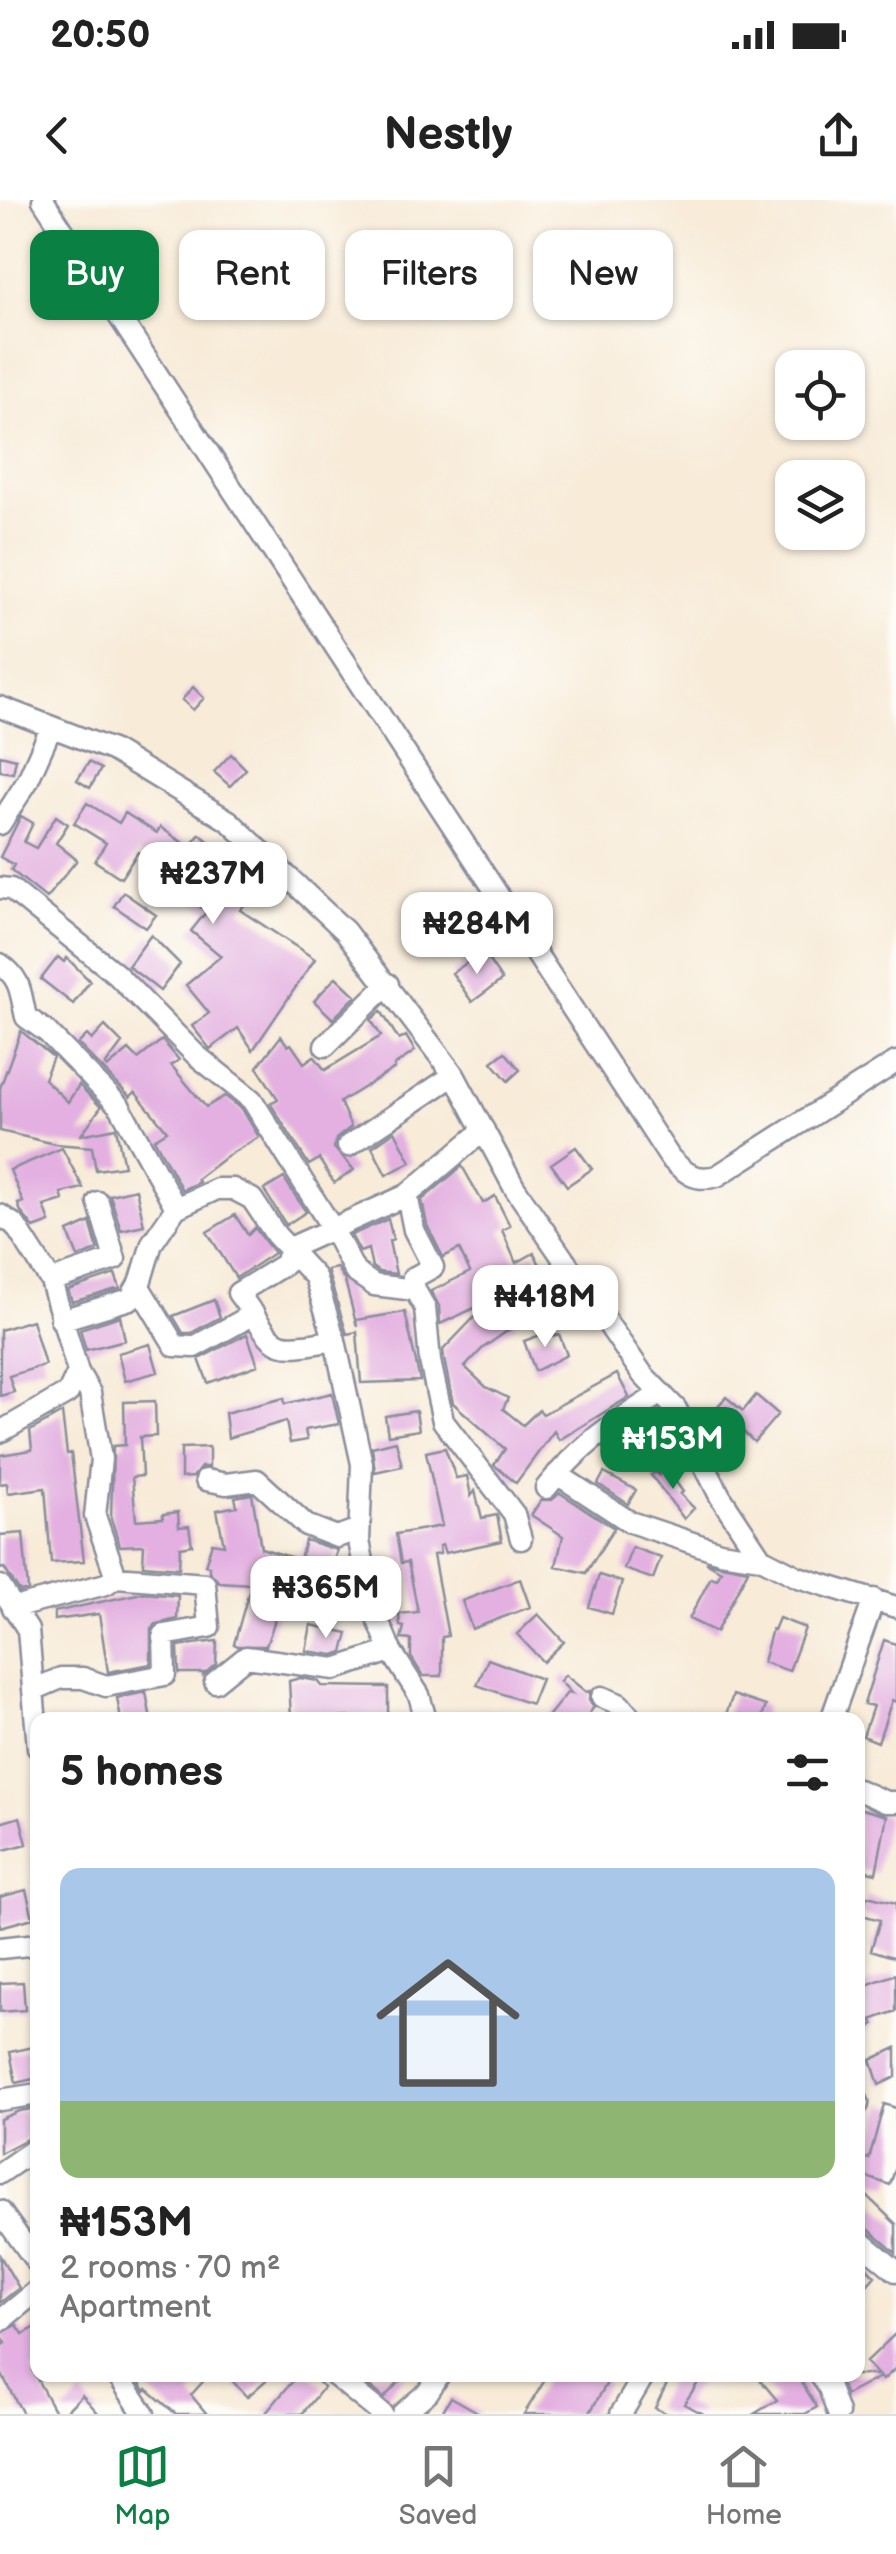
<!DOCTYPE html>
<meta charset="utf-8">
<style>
body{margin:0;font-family:"Balsamiq Sans",sans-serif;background:#f2f2f2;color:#222;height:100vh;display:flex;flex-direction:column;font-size:38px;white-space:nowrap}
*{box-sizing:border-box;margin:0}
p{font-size:32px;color:#767676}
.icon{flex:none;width:55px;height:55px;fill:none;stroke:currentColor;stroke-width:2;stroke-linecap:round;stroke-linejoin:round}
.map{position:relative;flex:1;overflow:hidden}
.drawer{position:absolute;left:30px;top:1512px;width:835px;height:670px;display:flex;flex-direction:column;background:#fff;border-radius:20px;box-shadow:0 2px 8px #0004}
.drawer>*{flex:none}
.hud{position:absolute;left:30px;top:30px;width:838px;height:90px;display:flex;gap:20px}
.tools{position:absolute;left:775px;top:150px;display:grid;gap:20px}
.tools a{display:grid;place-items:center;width:90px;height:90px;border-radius:20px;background:#fff;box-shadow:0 2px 8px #0004;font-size:50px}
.price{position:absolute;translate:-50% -85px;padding:0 22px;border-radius:20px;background:#fff;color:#222;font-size:32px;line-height:65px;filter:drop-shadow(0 2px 5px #0008)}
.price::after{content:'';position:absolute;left:50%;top:60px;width:30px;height:22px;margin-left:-15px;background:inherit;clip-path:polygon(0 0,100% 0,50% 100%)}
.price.current{background:#0b8043;color:#fff}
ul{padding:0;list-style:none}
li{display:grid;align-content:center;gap:20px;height:530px;padding:0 30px}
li+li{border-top:2px solid #e0e0e0}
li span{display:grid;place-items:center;height:310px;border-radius:20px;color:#555}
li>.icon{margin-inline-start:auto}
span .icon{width:180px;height:180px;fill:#fffc;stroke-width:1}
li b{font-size:42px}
h2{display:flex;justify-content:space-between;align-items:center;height:120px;padding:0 30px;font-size:42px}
.pill{padding:0 35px;border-radius:20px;background:#fff;box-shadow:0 2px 8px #0004;font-size:35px;line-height:90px}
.pill.current{background:#0b8043;color:#fff}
.status{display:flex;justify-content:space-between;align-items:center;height:70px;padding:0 50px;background:#fff;direction:ltr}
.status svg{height:28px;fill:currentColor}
header{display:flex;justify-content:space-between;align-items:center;height:130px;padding:0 30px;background:#fff;font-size:45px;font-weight:800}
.tab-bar{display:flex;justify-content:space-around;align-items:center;height:140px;border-top:2px solid #e0e0e0;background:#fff;font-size:28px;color:#767676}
.tab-bar a{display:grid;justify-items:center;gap:5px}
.tab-bar .current{color:#0b8043}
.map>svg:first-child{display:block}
.building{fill:#e3b0e1}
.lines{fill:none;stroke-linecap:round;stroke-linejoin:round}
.minor-casing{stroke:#8a8d9b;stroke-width:25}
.minor{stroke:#fff;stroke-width:20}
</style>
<div class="status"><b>20:50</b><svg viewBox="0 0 49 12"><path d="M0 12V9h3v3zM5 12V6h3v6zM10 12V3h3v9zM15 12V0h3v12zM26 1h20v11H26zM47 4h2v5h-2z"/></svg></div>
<header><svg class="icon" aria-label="back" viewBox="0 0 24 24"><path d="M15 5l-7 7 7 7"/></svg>Nestly<svg class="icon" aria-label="share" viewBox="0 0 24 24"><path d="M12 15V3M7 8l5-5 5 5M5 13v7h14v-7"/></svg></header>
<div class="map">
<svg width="896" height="2214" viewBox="0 0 896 2214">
<rect width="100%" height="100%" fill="#fdfcf7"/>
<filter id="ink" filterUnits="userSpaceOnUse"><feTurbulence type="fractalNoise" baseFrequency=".01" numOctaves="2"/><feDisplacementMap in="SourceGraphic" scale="20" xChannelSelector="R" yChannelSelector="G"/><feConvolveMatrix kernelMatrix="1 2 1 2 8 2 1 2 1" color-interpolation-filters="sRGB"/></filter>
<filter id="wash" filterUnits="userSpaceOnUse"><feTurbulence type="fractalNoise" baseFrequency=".0048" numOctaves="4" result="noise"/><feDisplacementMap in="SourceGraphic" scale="40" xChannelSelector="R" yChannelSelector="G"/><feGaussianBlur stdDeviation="2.25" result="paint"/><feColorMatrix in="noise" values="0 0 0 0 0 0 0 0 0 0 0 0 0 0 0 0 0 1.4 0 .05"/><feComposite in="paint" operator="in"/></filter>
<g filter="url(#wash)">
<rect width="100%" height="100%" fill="#f8ebd8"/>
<g id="blocks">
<path class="building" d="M193 487 204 498 193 510 182 500Z
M231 554 246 569 230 586 214 572Z
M0 555 16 559 13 573 0 571Z
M89 562 101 569 90 588 77 580Z
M87 603 119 623 125 613 157 633 160 627 189 647 200 634 228 658 225 662 257 690 240 710 315 759 253 850 238 828 210 849 192 826 209 813 186 785 221 756 191 731 207 711 167 684 173 676 138 652 121 678 95 661 106 643 74 623Z
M21 616 33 623 24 642 36 648 56 616 68 624 56 643 77 660 46 698 11 670 14 665 0 657Z
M123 692 156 715 146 728 114 706Z
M151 735 180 764 160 791 128 766Z
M483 752 502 780 472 802 452 773Z
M58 757 64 762 67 758 90 781 73 804 41 779Z
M336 777 356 796 333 819 314 801Z
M381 811 399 840 406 836 415 851 394 866 395 868 340 902 351 927 336 939 334 948 354 970 334 983 319 959 309 965 270 903 278 899 257 867 281 836 288 846 291 844 304 863 314 856 325 870 381 836 371 820Z
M105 826 122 843 105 866 107 868 129 850 138 859 162 840 179 860 171 865 206 907 225 896 242 909 259 937 227 956 197 979 199 982 182 990 154 939 167 931 135 892 130 897 78 844 87 835 92 840Z
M21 831 53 857 44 879 68 902 79 885 101 907 81 935 116 928 124 966 96 970 92 947 55 944 0 931V888Z
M505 852 520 870 508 881 492 862Z
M395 931 411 962 386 975 372 947Z
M576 947 592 969 567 986 551 964Z
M62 948 83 988 61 993 63 1000 44 1006 50 1022 34 1028 21 1012 18 1004 23 1002 10 970Z
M462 966 483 1003 495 996 510 1026 502 1030 516 1063 534 1053 541 1067 537 1070 555 1103 540 1111 521 1075 491 1089 516 1125 483 1148 465 1167 486 1187 508 1198 503 1209 523 1225 539 1210 543 1214 617 1174 629 1197 559 1240 554 1231 516 1283 494 1265 505 1249 453 1203 444 1159 443 1150 490 1101 440 1124 439 1106 431 1091 470 1072 459 1049 443 1057 427 1025 422 1000Z
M284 978 306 1012 286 1025 264 990Z
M136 989 144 1025 121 1030 110 995Z
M235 1015 248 1035 255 1028 274 1053 236 1078 207 1032Z
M388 1019 393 1039 389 1041 396 1074 379 1072 372 1067 368 1049 360 1052 351 1035Z
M90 1022 98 1050 78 1057 68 1032Z
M337 1068 345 1081 357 1127 356 1120 405 1112 420 1181 361 1183 357 1132 347 1134 327 1070Z
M115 1074 120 1088 72 1102 68 1090Z
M214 1100 220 1117 191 1133H183L173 1116Z
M120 1116 125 1140 86 1150 80 1129Z
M32 1120 45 1165 9 1176 14 1192 0 1196V1130Z
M551 1131 553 1136 559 1134 567 1155 535 1171 524 1141Z
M247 1134 258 1165 208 1183 199 1159Z
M150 1144 158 1172 125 1181 118 1153Z
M332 1193 339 1224 305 1230 307 1240 290 1243 286 1221 228 1238 225 1213 284 1198 285 1204Z
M756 1195 778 1214 754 1242 717 1207 726 1197 743 1211Z
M155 1201 156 1236 140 1237 142 1276 132 1277 136 1320 163 1318V1314L178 1312 179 1327 189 1326 192 1345 180 1347 179 1368 143 1365 144 1345 120 1346 111 1319 113 1246 125 1245 124 1202Z
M416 1211 419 1230 388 1235 385 1216Z
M62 1213 67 1254 71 1253 84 1361 51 1363 45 1288 8 1293 7 1283 0 1284V1255L32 1250 30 1231Z
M631 1229 642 1248 622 1259 613 1242Z
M668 1236 648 1270 638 1256Z
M396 1241 402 1266 375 1272 372 1247Z
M209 1247V1267H201L193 1277 181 1278V1248Z
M445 1248 456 1278 467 1276 471 1296 475 1291 482 1318 497 1315 502 1341 445 1353 442 1345 439 1346 440 1354 433 1355 448 1436 442 1437V1476H423L411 1457V1440L401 1439 404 1427 400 1426 399 1414 418 1412 408 1362 401 1363 396 1334 442 1326 426 1252Z
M663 1264 683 1292 680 1294 694 1308 684 1319 651 1275 656 1272 659 1275Z
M604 1273 636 1290 628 1304 598 1284Z
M560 1293 614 1328 586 1373 556 1366 563 1336 531 1315 541 1300H552Z
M252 1294 261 1348 300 1360 305 1340 337 1350 333 1364 347 1361 350 1378 325 1382 319 1401 285 1390 266 1446H238L234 1444 251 1384 219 1382 209 1371V1366L205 1365 212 1343 224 1345 217 1310 237 1306 235 1297Z
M23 1333 28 1390 20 1392 4 1368 0 1369V1335Z
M632 1347 661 1358 653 1379 624 1369Z
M706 1362 748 1370 716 1432 689 1419 711 1377 717 1379 721 1371Z
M599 1375 622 1382 612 1414 589 1407Z
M520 1379 530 1407 472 1429 462 1401Z
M142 1393 178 1396 177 1419 156 1424 151 1430V1464L108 1472 99 1414 54 1420V1412Z
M538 1414 564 1442 543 1462 517 1434Z
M779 1418 805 1428 789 1471 763 1462 772 1429 774 1430Z
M311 1425 348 1433 343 1452 334 1455 306 1451Z
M884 1440 896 1444V1502L892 1500 878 1542 863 1536 873 1506 864 1504Z
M217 1441 216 1464 203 1475V1473H179L178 1446Z
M488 1459 541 1479 531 1504 477 1485Z
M565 1475 586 1492 590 1491 589 1500 594 1507 584 1520H545L567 1493 572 1494 560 1481Z
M300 1478 318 1481 322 1486 388 1487V1517L291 1518 289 1481Z
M146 1492 151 1520H121L117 1498Z
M733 1495 766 1506 761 1520H724Z
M858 1608 887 1616 876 1673 858 1669Z
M20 1617 27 1644 0 1651V1623Z
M26 1690 33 1718 0 1727V1697Z
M867 1696 896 1703V1758L871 1750 880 1720 862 1715Z
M896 1774V1811L871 1820 874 1824 858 1838V1788Z
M23 1782 25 1810 0 1812V1783Z
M38 1846V1878L16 1883 10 1852Z
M896 1848V1877L879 1885 871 1860Z
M884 1904 896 1908V1967L890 1985 858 1974V1956L869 1959Z
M38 1908V1933L0 1953V1919L19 1911Z
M866 1995 896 2024V2053L867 2028 858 2026V2004Z
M0 2056 19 2088 0 2103Z
M858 2059 875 2076 858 2095Z
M17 2125 23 2134 38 2126V2167L32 2170 56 2214H23L0 2171V2146L6 2143 0 2134Z
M896 2133V2168L883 2180 880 2177 846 2195 837 2175H878L866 2162Z
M135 2175H209L191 2195 207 2214H176L147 2189 145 2191Z
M227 2175H272L247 2197Z
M298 2175H310L324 2187 302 2214H265Z
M356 2175H405L384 2198Z
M548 2175H593L607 2183 589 2214H524Z
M671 2175H703L684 2204 704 2214H667L655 2208Z
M756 2175H797L817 2207 805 2214H754L777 2200Z
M82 2195 99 2214H63Z
M451 2197 481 2214H441Z"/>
</g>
</g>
<g filter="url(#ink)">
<use href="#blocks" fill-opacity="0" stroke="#8a8d9b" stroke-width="2.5"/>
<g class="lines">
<defs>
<path id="minor" d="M43 0 670 958C685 973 695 982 717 976L896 862
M0 507 112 550 229 621 345 731 454 875 514 987 643 1175 676 1209 720 1296 761 1358 798 1377 896 1407
M0 624 27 582 51 528
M0 688 11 689 116 774 196 855 252 900 332 1028 355 1072 374 1085 415 1090
M0 764C22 779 20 793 26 817L47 832 120 907 176 1008 152 1043 141 1080 130 1099 61 1120
M325 846 388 784
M348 946 454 875
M407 995 414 1030 433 1067 413 1078 415 1090 425 1108 430 1161 443 1221 514 1314 521 1339
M176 1008 217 989H233L252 999 276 1035 315 1077 336 1145 362 1264 359 1341 372 1406 391 1451 419 1495 426 1520
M0 1015 15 1025 51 1081 78 1172 90 1193 101 1259 95 1316 116 1377 106 1384 13 1408
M51 1081 115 1059 98 1002
M138 1085 175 1146 194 1147 254 1114
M335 1140C264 1153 279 1147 238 1093L285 1064 290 1048 407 995 484 930
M0 1232 68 1193 78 1172
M557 1274 630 1322 720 1352 761 1358
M206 1280 226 1284 257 1280 306 1325 337 1337 359 1329
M546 1288C582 1242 613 1224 661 1193
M0 1386 28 1430 38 1548
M215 1482 246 1457 335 1469 391 1451
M33 1490 61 1478H83L106 1486 165 1475 164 1435 209 1427 205 1384 116 1377
M602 1497 619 1504 633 1520
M831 1520 874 1399
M858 1590 886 1602H896
M0 1748 38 1744
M0 1900 38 1894
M858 1902V1904
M0 1973 38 1947
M0 2011 38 2064
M858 2039 896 2071
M0 2121 38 2090
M118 2175 144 2214
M334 2175 382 2214
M820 2175 829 2188 838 2213
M402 2214 428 2192 439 2175
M621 2214 644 2175"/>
</defs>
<use href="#minor" class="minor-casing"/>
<use href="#minor" class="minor"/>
</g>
</g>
</svg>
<div class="tools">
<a><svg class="icon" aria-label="locate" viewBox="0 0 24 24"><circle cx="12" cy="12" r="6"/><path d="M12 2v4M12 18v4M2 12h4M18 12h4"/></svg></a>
<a><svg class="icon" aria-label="layers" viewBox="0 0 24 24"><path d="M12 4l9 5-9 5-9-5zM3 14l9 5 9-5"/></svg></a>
</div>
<b class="price" style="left:213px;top:727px">₦237M</b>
<b class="price" style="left:477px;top:777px">₦284M</b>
<b class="price" style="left:545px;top:1150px">₦418M</b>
<b class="price current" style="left:673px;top:1292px">₦153M</b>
<b class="price" style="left:326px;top:1441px">₦365M</b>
<div class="hud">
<a class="pill current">Buy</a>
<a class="pill">Rent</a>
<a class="pill">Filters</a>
<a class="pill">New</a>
</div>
<section class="drawer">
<h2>5 homes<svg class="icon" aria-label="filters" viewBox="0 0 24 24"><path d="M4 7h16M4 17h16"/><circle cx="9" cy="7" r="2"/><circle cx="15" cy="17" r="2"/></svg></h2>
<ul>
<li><span style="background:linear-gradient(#a9c7e8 75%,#8fb573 0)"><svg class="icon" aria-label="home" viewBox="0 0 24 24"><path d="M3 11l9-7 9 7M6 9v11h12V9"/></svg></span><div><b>₦153M</b><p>2 rooms · 70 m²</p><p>Apartment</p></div></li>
</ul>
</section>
</div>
<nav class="tab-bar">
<a class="current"><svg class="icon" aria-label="map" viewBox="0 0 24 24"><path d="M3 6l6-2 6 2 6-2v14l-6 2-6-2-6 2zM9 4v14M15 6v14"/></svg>Map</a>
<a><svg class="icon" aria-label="saved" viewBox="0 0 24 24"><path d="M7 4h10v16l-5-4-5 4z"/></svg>Saved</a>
<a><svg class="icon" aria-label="home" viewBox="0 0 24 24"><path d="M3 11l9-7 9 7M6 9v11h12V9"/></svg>Home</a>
</nav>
